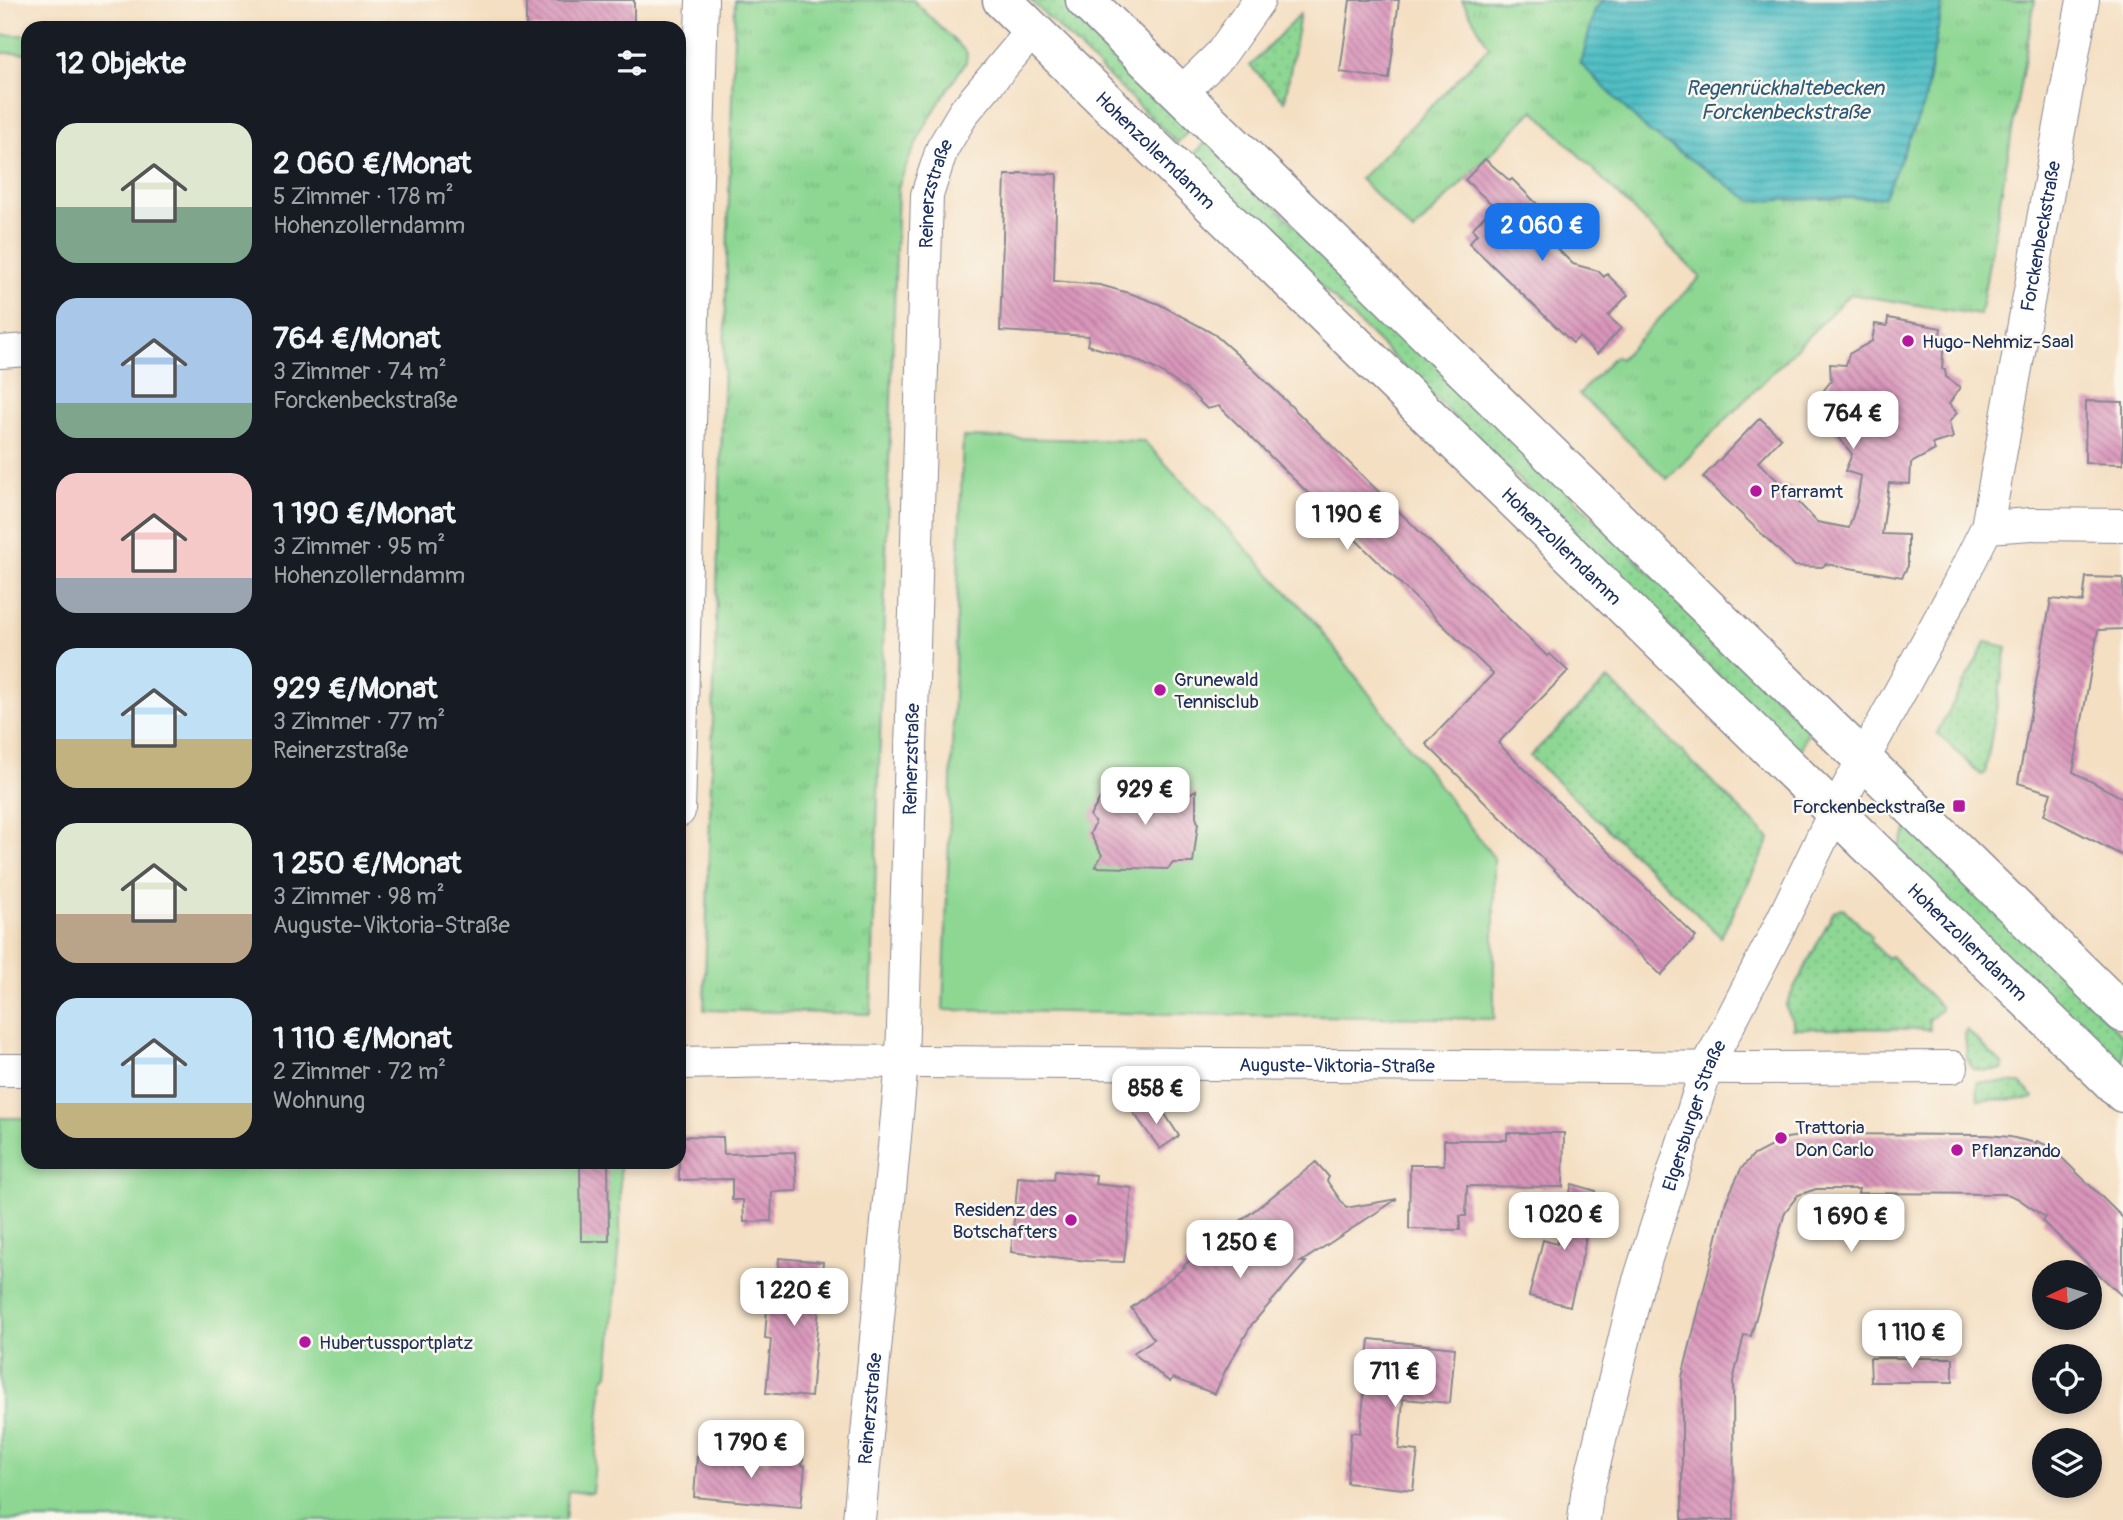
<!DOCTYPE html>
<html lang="de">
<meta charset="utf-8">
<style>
body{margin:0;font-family:Pangolin,sans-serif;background:#20242c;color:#f1f3f6;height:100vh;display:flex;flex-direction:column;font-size:26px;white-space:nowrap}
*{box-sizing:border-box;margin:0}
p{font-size:23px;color:#9ea1a6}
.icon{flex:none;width:38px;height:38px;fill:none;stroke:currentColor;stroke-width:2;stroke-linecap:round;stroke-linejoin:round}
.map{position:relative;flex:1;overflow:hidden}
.details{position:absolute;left:21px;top:21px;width:665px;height:1148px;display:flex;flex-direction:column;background:#171b24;border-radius:21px;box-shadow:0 4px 10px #0003}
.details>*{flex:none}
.needle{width:46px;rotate:266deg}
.fabs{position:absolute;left:2032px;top:1260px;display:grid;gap:14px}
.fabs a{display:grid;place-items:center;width:70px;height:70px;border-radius:50%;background:#171b24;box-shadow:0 4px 10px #0003;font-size:35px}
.price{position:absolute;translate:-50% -60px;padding:0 16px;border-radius:14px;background:#fff;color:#222;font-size:23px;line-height:46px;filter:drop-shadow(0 2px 4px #0008)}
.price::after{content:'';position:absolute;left:50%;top:42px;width:21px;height:16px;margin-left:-10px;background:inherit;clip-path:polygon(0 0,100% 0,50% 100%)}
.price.on{background:#1a73e8;color:#fff}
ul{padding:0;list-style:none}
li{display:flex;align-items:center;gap:21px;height:175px;padding:0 35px}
li span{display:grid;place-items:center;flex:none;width:196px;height:140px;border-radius:21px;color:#555}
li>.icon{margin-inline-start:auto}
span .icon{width:84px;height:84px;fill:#fffc;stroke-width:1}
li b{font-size:30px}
h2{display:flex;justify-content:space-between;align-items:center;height:84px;padding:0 35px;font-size:30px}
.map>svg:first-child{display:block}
.grass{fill:url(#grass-dots);stroke:#548378;stroke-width:2}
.park{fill:url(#park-tufts);stroke:#548378;stroke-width:2}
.pitch{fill:#8dd793;stroke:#548378;stroke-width:2}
.water{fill:url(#water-rules);stroke:#367792;stroke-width:2}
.building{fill:url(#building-back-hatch)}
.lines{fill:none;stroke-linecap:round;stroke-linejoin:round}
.minor-casing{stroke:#888790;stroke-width:34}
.secondary-casing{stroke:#888790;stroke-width:41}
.minor{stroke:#fff;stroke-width:32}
.secondary{stroke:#fff;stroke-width:38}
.poi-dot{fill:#b5179e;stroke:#fbf7ec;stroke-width:2.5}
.labels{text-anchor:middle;stroke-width:5;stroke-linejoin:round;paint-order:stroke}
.street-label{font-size:19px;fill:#1b2f5e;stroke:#fbf7ec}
.poi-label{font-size:19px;fill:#1b2f5e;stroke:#fbf7ec;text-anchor:start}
.water-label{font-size:21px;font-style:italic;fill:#2b5a7d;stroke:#fbf7ec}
</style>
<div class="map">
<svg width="2123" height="1520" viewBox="0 0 2123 1520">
<defs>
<pattern id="grass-dots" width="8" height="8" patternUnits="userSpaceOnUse" patternTransform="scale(1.75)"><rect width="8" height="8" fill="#8dd793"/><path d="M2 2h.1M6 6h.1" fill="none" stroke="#79b981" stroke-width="1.8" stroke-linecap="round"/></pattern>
<pattern id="park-tufts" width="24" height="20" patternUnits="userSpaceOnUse" patternTransform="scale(1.75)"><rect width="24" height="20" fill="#8dd793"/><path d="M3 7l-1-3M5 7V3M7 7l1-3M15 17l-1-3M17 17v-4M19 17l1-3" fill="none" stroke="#79b981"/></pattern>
<pattern id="water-rules" width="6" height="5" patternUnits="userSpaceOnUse" patternTransform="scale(1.75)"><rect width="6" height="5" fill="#50bfc5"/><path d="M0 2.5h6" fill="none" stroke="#429ca3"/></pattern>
<pattern id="building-back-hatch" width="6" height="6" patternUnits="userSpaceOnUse" patternTransform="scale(1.75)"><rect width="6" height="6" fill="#d995ba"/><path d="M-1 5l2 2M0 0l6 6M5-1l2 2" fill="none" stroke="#af7a9a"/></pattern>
</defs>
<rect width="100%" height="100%" fill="#fbf7ec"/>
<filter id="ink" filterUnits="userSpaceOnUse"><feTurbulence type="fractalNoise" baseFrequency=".0143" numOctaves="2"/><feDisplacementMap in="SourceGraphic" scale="14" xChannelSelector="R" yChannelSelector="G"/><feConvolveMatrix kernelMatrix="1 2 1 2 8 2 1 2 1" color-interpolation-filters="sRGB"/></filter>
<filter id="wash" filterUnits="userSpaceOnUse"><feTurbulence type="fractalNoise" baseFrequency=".00686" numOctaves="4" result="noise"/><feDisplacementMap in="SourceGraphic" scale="28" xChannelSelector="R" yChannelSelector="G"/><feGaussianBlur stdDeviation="1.57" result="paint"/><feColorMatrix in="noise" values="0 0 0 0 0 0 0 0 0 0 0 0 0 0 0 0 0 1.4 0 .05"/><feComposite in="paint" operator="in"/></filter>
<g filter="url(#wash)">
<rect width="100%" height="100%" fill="#f4dfc3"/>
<path class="grass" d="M1030 0H1063L1193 127 1177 143Z
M1300 14 1285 101 1250 66Z
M1208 140 1809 729 1799 754 1190 158Z
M1986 642 2007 647 1985 774 1981 775 1937 733Z
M1608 679 1770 839 1721 937 1530 756Z
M1909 827 2123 1036V1070L1897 850Z
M1841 908 1845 910 1872 937 1870 941 1887 958 1891 956 1941 1007V1010L1929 1020 1930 1029 1793 1028V1021L1785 1006 1834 911Z
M1967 1030 2003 1065V1069L1986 1071 1973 1069 1967 1058 1965 1034Z
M1977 1082 2020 1083 2034 1097 2032 1099 1978 1100Z"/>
<path class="park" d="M735 0H913L967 53 966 62C938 103 914 140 898 188L871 1014 704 1010Z
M1462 0H1604L1595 10 1581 64 1648 131 1752 201 1883 197 1924 105 1943 0H2035L1980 315 1850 294 1667 479 1579 394 1615 356 1620 359 1700 277 1534 110 1413 232 1360 179 1489 47Z"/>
<path class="pitch" d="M0 35H28V53H0Z
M963 437 1144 441 1309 615 1494 858V1019L943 1010Z
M0 1118H28V1162H620V1240L608 1374 603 1380 592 1493 568 1491 565 1520H0Z"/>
<path class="water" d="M1604 0H1943L1924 105 1884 197 1752 201 1648 131 1581 64 1595 9Z"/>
<g id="blocks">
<path class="building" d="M526 0H634V28H526Z
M1350 0H1399L1389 79 1340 72Z
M1485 159 1510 181 1512 179 1539 206 1535 210 1546 230 1544 236 1573 264 1598 271 1604 277 1607 274 1628 295 1608 316 1621 328 1597 354 1579 337 1573 343 1469 243 1477 234 1472 229 1494 206 1465 180Z
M1018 173 1057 174 1054 281 1100 285 1132 294 1159 304 1214 334 1250 366 1547 656 1550 654 1568 671 1498 743 1696 937 1661 975 1426 744 1493 674 1219 406 1207 409 1188 390 1157 370 1136 360 1087 345 1089 336 1000 331 1005 175H1018Z
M1888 318 1941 328 1940 335 1944 338 1942 369H1945L1946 377 1960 387 1949 404 1957 413 1949 422 1953 438 1932 444 1935 450 1911 463 1910 484 1889 483 1882 534 1908 535V566L1902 577 1826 564 1822 567 1795 566 1703 477 1760 418 1781 438 1758 462 1783 486H1790L1798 496 1799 503 1817 522 1849 528 1857 502 1861 476 1845 471 1852 454 1820 415 1830 400 1824 390 1831 381 1830 364 1846 365 1849 354 1872 341 1875 324 1887 326Z
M2086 401 2123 402V464L2085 463Z
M2086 577 2123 578V629L2098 630 2073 772 2123 798V856L2044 815 2051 793 2018 783 2051 599 2083 602Z
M1109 783 1170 785 1181 799 1196 790V817L1198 823 1193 863H1173L1168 869 1095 867 1102 855 1090 834 1095 823 1090 816Z
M1127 1104 1165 1114 1179 1136 1160 1149Z
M1507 1133H1564L1563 1187 1467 1186 1466 1216H1460V1230L1409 1229 1410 1165H1444V1140H1507Z
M1814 1134 1987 1135 2010 1137 2036 1143 2037 1141 2051 1147 2123 1218V1297L2042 1221 2045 1217 2017 1198 2007 1194 1858 1193 1859 1189H1816L1798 1195 1785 1212 1751 1336 1744 1335 1733 1381 1734 1520H1682V1377L1726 1201 1741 1169 1752 1156 1787 1138Z
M679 1136 723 1137 724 1154 795 1152 797 1191 772 1192 771 1221 744 1222 743 1200H732V1179L679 1180Z
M580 1162H608L609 1241H581Z
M1316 1162 1329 1177 1327 1181 1346 1208 1397 1199 1301 1262H1306L1252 1324 1225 1371 1215 1394 1173 1378 1170 1382 1133 1353 1154 1339 1131 1308 1185 1267H1182Z
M1055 1171 1096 1175 1095 1184 1132 1188 1124 1262 1088 1261 1011 1252 1018 1177 1054 1180Z
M1572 1184 1596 1191 1583 1232 1586 1233 1584 1250 1570 1306 1529 1296 1543 1240 1557 1244Z
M779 1258 823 1262 811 1397 766 1393 771 1339 765 1338 767 1309 774 1310Z
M1370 1339 1455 1348 1450 1403 1403 1399 1399 1449 1418 1451 1413 1490 1347 1483 1351 1432 1360 1433Z
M1870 1358H1953V1382H1871Z
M697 1456 769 1462V1456L803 1459 802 1465 805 1466 801 1507 694 1497Z"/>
</g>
</g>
<g filter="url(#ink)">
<use href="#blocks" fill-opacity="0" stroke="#888790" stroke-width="2"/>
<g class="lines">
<defs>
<g id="minor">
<path d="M1181 93 1221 54 1259 0"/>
<path d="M0 352 28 350"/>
<path d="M1987 527 2032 524 2123 525"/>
<path d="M679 811 702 0"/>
<path id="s1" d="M679 1063 786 1061 1748 1068 1952 1067"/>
<path d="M0 1070H28"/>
<path id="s2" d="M859 1520 902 1062 927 195 942 149 964 112 1033 30"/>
<path id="s3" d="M1584 1520 1587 1494 1637 1287 1707 1067 1778 929 1834 813 1957 587 1987 527 2083 0"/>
</g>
<g id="secondary">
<path id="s4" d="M1002 0 2123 1093"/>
<path d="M1085 0 2123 1013"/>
</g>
</defs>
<use href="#minor" class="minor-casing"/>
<use href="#secondary" class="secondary-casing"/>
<use href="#minor" class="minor"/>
<use href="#secondary" class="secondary"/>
</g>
</g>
<g class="poi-dot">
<circle cx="1908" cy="341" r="7"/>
<circle cx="1756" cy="491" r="7"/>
<circle cx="1160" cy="690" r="7"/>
<rect x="1952" y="799" width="14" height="14" rx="3.5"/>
<circle cx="1781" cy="1138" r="7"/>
<circle cx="1957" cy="1150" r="7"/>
<circle cx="1071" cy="1220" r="7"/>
<circle cx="305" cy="1342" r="7"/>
</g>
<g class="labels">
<g class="street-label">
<text dy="7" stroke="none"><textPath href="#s4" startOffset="215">Hohenzollerndamm</textPath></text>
<text dy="7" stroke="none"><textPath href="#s2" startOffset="1330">Reinerzstraße</textPath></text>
<text dy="7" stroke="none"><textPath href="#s3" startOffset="1374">Forckenbeckstraße</textPath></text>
<text dy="7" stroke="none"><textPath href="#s4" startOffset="782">Hohenzollerndamm</textPath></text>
<text dy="7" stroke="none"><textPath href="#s2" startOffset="763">Reinerzstraße</textPath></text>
<text dy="7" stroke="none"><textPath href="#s4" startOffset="1349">Hohenzollerndamm</textPath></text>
<text dy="7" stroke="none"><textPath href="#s1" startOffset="658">Auguste-Viktoria-Straße</textPath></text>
<text dy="7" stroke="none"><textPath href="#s3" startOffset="420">Elgersburger Straße</textPath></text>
<text dy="7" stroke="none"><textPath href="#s2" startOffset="112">Reinerzstraße</textPath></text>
</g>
<g class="poi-label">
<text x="1922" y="348">Hugo-Nehmiz-Saal</text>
<text x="1770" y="498">Pfarramt</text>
<text x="1174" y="686">Grunewald<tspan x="1174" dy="22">Tennisclub</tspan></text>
<text x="1945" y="813" text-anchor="end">Forckenbeckstraße</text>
<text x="1795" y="1134">Trattoria<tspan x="1795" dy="22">Don Carlo</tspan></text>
<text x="1971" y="1157">Pflanzando</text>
<text x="1057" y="1216" text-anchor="end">Residenz des<tspan x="1057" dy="22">Botschafters</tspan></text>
<text x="319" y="1349">Hubertussportplatz</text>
</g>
<g class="water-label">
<text x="1785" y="95">Regenrückhaltebecken<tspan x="1785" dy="24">Forckenbeckstraße</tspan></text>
</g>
</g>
</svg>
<div class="fabs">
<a><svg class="needle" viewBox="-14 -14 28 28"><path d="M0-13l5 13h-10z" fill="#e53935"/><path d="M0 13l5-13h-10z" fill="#9ea1a6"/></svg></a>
<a><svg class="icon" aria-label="locate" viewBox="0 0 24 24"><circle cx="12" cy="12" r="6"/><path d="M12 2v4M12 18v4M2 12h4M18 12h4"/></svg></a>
<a><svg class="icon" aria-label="layers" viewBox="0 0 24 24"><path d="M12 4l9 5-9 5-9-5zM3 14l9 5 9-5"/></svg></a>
</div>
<b class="price on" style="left:1542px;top:263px">2 060 €</b>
<b class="price" style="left:1853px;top:451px">764 €</b>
<b class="price" style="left:1347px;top:552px">1 190 €</b>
<b class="price" style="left:1145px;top:827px">929 €</b>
<b class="price" style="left:1156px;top:1126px">858 €</b>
<b class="price" style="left:1564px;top:1252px">1 020 €</b>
<b class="price" style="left:1851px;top:1254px">1 690 €</b>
<b class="price" style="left:1240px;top:1280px">1 250 €</b>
<b class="price" style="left:794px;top:1328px">1 220 €</b>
<b class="price" style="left:1912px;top:1370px">1 110 €</b>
<b class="price" style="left:1395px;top:1409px">711 €</b>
<b class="price" style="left:751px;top:1480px">1 790 €</b>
<section class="details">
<h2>12 Objekte<svg class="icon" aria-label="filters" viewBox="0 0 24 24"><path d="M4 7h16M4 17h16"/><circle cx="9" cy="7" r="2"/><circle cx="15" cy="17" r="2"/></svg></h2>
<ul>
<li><span style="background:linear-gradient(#dfe7d0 60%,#7fa58c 0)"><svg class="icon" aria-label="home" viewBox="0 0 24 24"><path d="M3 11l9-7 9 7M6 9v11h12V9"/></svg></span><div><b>2 060 €/Monat</b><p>5 Zimmer · 178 m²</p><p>Hohenzollerndamm</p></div></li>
<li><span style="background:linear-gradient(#a9c7e8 75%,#7fa58c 0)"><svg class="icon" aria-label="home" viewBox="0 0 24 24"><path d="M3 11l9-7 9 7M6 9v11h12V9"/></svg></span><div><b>764 €/Monat</b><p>3 Zimmer · 74 m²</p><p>Forckenbeckstraße</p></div></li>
<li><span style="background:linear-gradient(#f6c9c9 75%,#9aa5b1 0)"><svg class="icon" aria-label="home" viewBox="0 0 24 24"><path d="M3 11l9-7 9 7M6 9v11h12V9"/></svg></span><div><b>1 190 €/Monat</b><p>3 Zimmer · 95 m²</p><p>Hohenzollerndamm</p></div></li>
<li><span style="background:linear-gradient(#bfe0f5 65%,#c2b280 0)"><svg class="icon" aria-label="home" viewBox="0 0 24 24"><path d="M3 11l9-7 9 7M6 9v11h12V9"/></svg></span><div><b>929 €/Monat</b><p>3 Zimmer · 77 m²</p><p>Reinerzstraße</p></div></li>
<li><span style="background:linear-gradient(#dfe7d0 65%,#b9a48a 0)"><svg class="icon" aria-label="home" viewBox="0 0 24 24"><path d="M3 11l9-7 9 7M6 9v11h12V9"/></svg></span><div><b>1 250 €/Monat</b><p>3 Zimmer · 98 m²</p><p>Auguste-Viktoria-Straße</p></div></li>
<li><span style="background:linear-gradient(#bfe0f5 75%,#c2b280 0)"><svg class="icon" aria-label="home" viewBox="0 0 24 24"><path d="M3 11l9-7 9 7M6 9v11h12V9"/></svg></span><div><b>1 110 €/Monat</b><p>2 Zimmer · 72 m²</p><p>Wohnung</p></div></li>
</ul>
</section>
</div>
